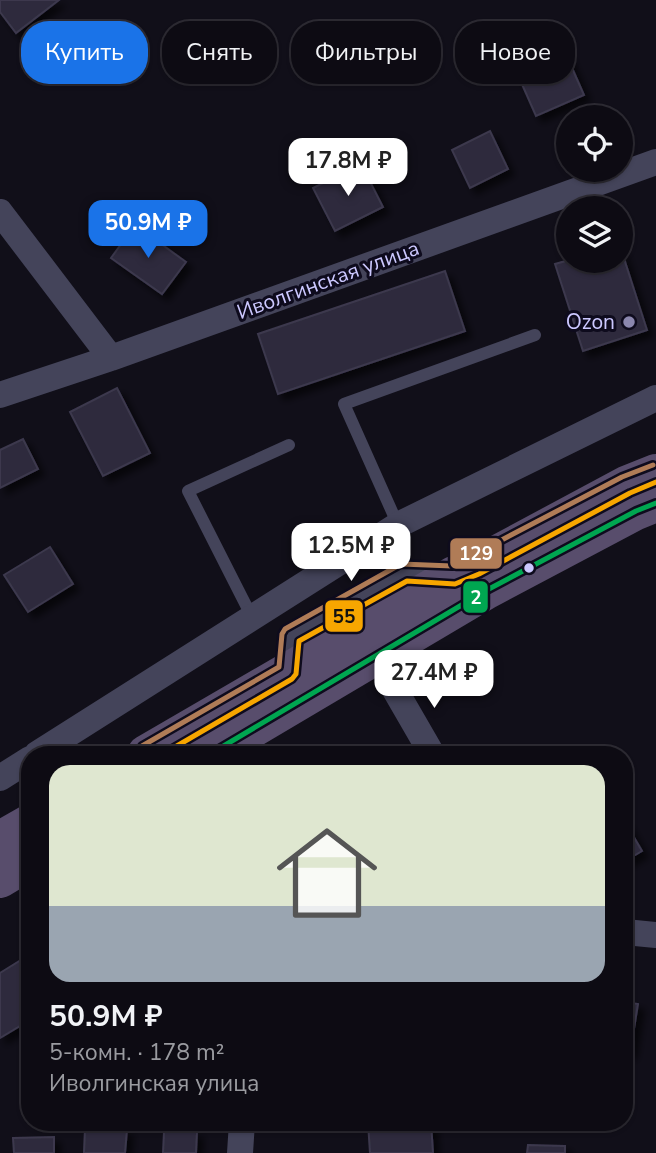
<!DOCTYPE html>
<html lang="ru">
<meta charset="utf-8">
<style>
body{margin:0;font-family:"Nunito Sans",sans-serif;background:#16141c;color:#f1f3f6;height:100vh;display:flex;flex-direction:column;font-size:26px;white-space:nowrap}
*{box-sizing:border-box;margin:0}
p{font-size:23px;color:#9a9ba0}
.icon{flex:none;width:38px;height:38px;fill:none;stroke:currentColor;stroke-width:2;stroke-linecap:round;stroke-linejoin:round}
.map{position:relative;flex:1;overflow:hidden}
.panel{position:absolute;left:21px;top:746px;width:612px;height:385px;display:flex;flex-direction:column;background:#0d0b13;border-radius:28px;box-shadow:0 2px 5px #0004,0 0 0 2px #2d2b33}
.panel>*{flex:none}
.banner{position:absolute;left:21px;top:21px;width:614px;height:63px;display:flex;gap:14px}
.buttons{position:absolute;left:556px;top:105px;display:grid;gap:14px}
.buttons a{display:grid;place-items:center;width:77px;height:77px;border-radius:50%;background:#0d0b13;box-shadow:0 2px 5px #0004,0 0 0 2px #2d2b33;font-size:35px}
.price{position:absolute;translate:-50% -60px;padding:0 16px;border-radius:14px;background:#fff;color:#222;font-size:23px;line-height:46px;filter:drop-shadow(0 2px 4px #0008)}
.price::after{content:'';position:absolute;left:50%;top:42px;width:21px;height:16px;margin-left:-10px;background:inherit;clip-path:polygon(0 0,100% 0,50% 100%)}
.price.on{background:#1a73e8;color:#fff}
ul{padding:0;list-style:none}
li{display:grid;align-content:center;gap:14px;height:371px;padding:0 28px}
li span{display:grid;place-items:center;height:217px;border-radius:21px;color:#555}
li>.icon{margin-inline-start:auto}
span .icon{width:126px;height:126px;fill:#fffc;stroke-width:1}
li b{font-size:30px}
.chip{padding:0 24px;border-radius:28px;background:#0d0b13;box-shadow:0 2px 5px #0004,0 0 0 2px #2d2b33;font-size:24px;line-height:63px}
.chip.on{background:#1a73e8;color:#fff}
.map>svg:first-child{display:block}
.building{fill:#2e2c3c;stroke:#3c394e;stroke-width:2;filter:url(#shadow)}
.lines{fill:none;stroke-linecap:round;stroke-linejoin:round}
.lane{stroke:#44445a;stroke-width:12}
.street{stroke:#44445a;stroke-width:26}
.primary{stroke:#584d6c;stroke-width:38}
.bus-1-casing{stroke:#0e0b1d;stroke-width:10}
.bus-2-casing{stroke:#0e0b1d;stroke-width:10}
.bus-3-casing{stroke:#0e0b1d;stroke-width:10}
.bus-1{stroke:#00a651;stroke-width:5}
.bus-2{stroke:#f7a600;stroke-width:5}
.bus-3{stroke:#b07c57;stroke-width:5}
.poi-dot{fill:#8b87ae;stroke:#0e0b1d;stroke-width:2.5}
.bus-dot{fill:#ccc8ff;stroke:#0e0b1d;stroke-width:2.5}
.labels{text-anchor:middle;stroke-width:6;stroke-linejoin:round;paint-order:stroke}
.street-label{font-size:21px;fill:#ccc8ff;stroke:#0e0b1d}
.poi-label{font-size:21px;fill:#ccc8ff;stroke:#0e0b1d;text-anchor:end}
.line-badge{stroke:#0e0b1d;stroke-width:2.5}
.badge-label{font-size:19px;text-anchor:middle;font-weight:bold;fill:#fff}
.pale-badge-label{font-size:19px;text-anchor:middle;font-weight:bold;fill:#111}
</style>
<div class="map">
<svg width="656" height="1153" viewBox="0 0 656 1153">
<defs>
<filter id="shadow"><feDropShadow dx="6" dy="6" stdDeviation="3.5" flood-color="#0009"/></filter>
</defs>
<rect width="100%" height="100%" fill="#110f19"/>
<path class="building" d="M0 0H59L16 33 0 12Z
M565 52 584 95 536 116 517 73Z
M490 131 508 169 470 188 452 150Z
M361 164 383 207 335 231 313 188Z
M135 225 186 262 162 294 111 258Z
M621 249 647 330 583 351 555 264 569 260 621 261Z
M445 271 465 331 278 394 258 334Z
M117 388 150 453 103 476 70 412Z
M23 439 38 469 0 488V450Z
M50 547 73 584 28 612 4 575Z
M625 822 642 851 625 861Z
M29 955 30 1020 0 1038V973Z
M625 1002 638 1004 630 1053 625 1052Z
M368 1122H431L433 1153H370Z
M85 1128 127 1130 125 1153H84Z
M164 1132H197L196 1153H163Z
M54 1137V1153H14L13 1138Z
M528 1145 565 1146V1153H527Z"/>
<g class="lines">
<path class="lane" d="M398 525 344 404 535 335
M252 617 188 491 289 445
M287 665 291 636 405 572 437 574"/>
<path class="street" d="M0 212 111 358
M0 395 111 358 656 162
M395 690 432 754
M37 754 398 525 656 398
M0 778 30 759
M625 932 656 935
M240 1153 242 1122"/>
<path class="primary" d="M146 754 454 575 475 566 626 485 656 473
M210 754 487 590 636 511 656 503
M0 840 30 823
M0 879 30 861"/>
<defs>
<path id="bus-1" d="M210 754 487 590 636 511 656 503"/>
<path id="bus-2" d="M163 754 292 679 296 674 299 641 407 581 455 584 479 574 630 493 656 482"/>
<path id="bus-3" d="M142 746 279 667 282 634 285 629 401 564 452 566 622 477 653 465"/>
</defs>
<use href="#bus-1" class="bus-1-casing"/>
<use href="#bus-2" class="bus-2-casing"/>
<use href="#bus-3" class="bus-3-casing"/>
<use href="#bus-1" class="bus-1"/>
<use href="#bus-2" class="bus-2"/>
<use href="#bus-3" class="bus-3"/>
</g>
<circle class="poi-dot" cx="629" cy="322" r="7"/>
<circle class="bus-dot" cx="529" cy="568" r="6"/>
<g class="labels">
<g class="street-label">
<text transform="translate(328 280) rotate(-20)" y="7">Иволгинская улица</text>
</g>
<g class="poi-label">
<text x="615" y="329">Ozon</text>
</g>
</g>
<g class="line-badge">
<rect x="449" y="537" width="54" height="33" rx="7" fill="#b07c57"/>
<rect x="462" y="580" width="27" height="34" rx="7" fill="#00a651"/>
<rect x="324" y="599" width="40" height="34" rx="7" fill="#f7a600"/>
</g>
<g class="badge-label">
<text x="476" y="560">129</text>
<text x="476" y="604">2</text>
</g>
<g class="pale-badge-label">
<text x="344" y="623">55</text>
</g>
</svg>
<div class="buttons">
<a><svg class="icon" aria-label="locate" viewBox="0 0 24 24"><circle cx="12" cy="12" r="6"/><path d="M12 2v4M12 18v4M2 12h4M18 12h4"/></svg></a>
<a><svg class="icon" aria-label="layers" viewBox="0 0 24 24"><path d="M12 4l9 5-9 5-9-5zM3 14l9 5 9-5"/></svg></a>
</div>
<b class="price" style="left:348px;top:198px">17.8M ₽</b>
<b class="price on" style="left:148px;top:260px">50.9M ₽</b>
<b class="price" style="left:351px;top:583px">12.5M ₽</b>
<b class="price" style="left:434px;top:710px">27.4M ₽</b>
<div class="banner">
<a class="chip on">Купить</a>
<a class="chip">Снять</a>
<a class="chip">Фильтры</a>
<a class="chip">Новое</a>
</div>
<section class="panel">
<ul>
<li><span style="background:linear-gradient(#dfe7d0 65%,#9aa5b1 0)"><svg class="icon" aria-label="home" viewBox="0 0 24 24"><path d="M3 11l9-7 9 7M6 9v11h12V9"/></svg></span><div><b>50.9M ₽</b><p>5-комн. · 178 m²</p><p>Иволгинская улица</p></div></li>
</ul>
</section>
</div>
